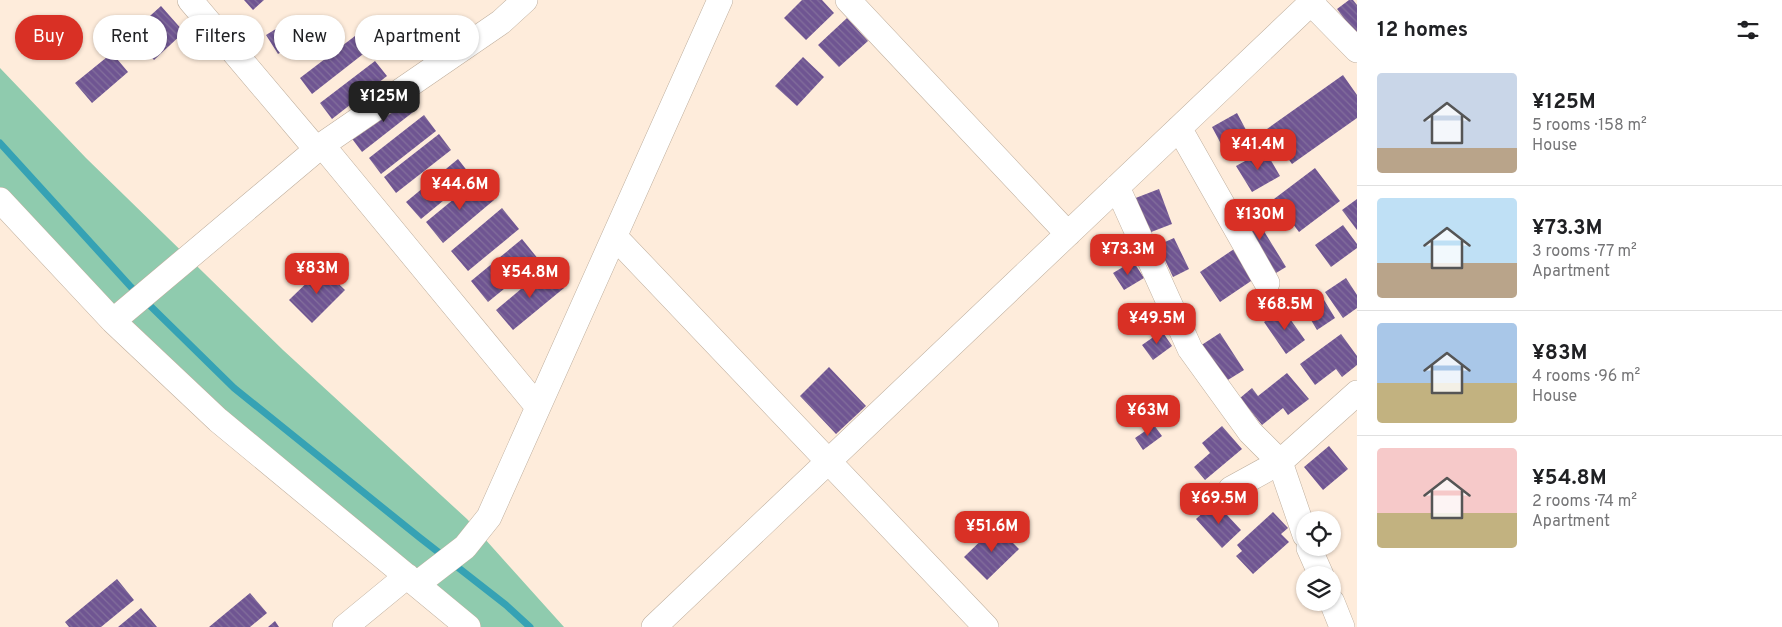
<!DOCTYPE html>
<meta charset="utf-8">
<style>
body{margin:0;font-family:Overpass,sans-serif;background:#f6f6f6;color:#202124;height:100vh;display:flex;flex-direction:column;font-size:19px;white-space:nowrap}
*{box-sizing:border-box;margin:0}
p{font-size:16px;color:#757577}
.icon{flex:none;width:28px;height:28px;fill:none;stroke:currentColor;stroke-width:2;stroke-linecap:round;stroke-linejoin:round}
.map{position:relative;flex:1;overflow:hidden}
.sheet{display:flex;flex-direction:column;background:#fff;width:425px}
.sheet>*{flex:none}
.guide{position:absolute;left:15px;top:15px;width:475px;height:45px;display:flex;gap:10px}
.buttons{position:absolute;left:1296px;top:511px;display:grid;gap:10px}
.buttons a{display:grid;place-items:center;width:45px;height:45px;border-radius:50%;background:#fff;box-shadow:0 1px 4px #0004;font-size:25px}
.price{position:absolute;translate:-50% -42px;padding:0 11px;border-radius:10px;background:#d93025;color:#fff;font-size:16px;line-height:32px;filter:drop-shadow(0 1px 2px #0008)}
.price::after{content:'';position:absolute;left:50%;top:30px;width:15px;height:11px;margin-left:-8px;background:inherit;clip-path:polygon(0 0,100% 0,50% 100%)}
.price.active{background:#222;color:#fff}
ul{padding:0;list-style:none}
li{display:flex;align-items:center;gap:15px;height:125px;padding:0 20px}
li+li{border-top:1px solid #e0e0e0}
li span{display:grid;place-items:center;flex:none;width:140px;height:100px;border-radius:5px;color:#555}
li>.icon{margin-inline-start:auto}
span .icon{width:60px;height:60px;fill:#fffc;stroke-width:1}
li b{font-size:21px}
h2{display:flex;justify-content:space-between;align-items:center;height:60px;padding:0 20px;font-size:21px}
.chip{padding:0 18px;border-radius:22px;background:#fff;box-shadow:0 1px 4px #0004;font-size:18px;line-height:45px}
.chip.active{background:#d93025;color:#fff}
main{display:flex;flex:1;min-height:0}
.map>svg:first-child{display:block}
.grass{fill:#8fcbae}
.lines{fill:none;stroke-linecap:round;stroke-linejoin:round}
.stream{stroke:#36a2b4;stroke-width:7}
.building{fill:url(#building-back-hatch)}
.minor-casing{stroke:#bfaf9e;stroke-width:26}
.minor{stroke:#fff;stroke-width:25}
</style>
<main>
<div class="map">
<svg width="1357" height="627" viewBox="0 0 1357 627">
<defs>
<pattern id="building-back-hatch" width="6" height="6" patternUnits="userSpaceOnUse" patternTransform="scale(1.25)"><rect width="6" height="6" fill="#6f5592"/><path d="M-1 5l2 2M0 0l6 6M5-1l2 2" fill="none" stroke="#836f9c"/></pattern>
</defs>
<rect width="100%" height="100%" fill="#feecdb"/>
<path class="grass" d="M0 68 86 158 283 350 467 519 564 627H464L169 362 0 192Z"/>
<g class="lines">
<path class="stream" d="M0 143 131 287 234 388 419 537 506 605 530 627"/>
</g>
<path class="building" d="M244 0H264L253 10Z
M802 0H822L834 13 806 40 784 18Z
M1349 0H1353L1357 5V36L1337 9Z
M161 6 184 32 154 60 131 33Z
M847 18 868 41 839 67 818 45Z
M289 21 300 40 278 54 266 35Z
M355 36 367 51 312 94 300 78Z
M112 53 128 72 92 103 75 83Z
M803 57 824 77 797 106 775 86Z
M375 61 387 76 332 119 320 103Z
M1343 75 1357 95V118L1292 164 1267 129Z
M405 93 417 109 362 152 350 136Z
M1237 113 1253 143 1228 157 1212 127Z
M424 115 436 131 381 174 369 158Z
M439 134 451 150 396 193 384 177Z
M1265 150 1280 176 1252 192 1236 166Z
M458 159 472 177 421 219 406 202Z
M1315 168 1340 201 1299 232 1274 199Z
M477 180 494 200 443 243 426 222Z
M1159 189 1172 224 1146 234 1133 199Z
M1357 199V230L1342 210Z
M1248 205 1286 267 1271 276 1234 214Z
M502 208 519 229 468 271 451 251Z
M1343 225 1357 244V248L1331 267 1315 245Z
M1174 238 1189 269 1173 277 1158 245Z
M522 239 539 260 488 302 471 281Z
M1234 249 1254 279 1220 302 1200 272Z
M1133 261 1144 278 1124 290 1113 273Z
M547 267 564 288 513 330 496 310Z
M322 268 345 290 312 323 289 300Z
M1346 278 1357 295V308L1343 318 1325 292Z
M1318 290 1335 318 1317 330 1300 302Z
M1283 309 1305 340 1286 354 1264 322Z
M1162 331 1172 346 1153 360 1142 345Z
M1220 333 1244 370 1223 383 1200 346Z
M1341 334 1357 356V365L1342 377 1336 369 1315 385 1300 364Z
M829 367 866 406 836 434 800 396Z
M1287 373 1309 399 1288 415 1283 408 1262 425 1240 398 1252 388 1258 396Z
M1154 425 1162 436 1143 450 1135 438Z
M1222 426 1242 449 1205 480 1194 467 1210 453 1202 443Z
M1329 446 1348 469 1323 490 1304 467Z
M1215 502 1241 530 1222 548 1196 519Z
M1273 512 1288 528 1281 534 1289 542 1253 574 1236 556 1242 551 1237 545Z
M996 526 1019 549 987 580 964 557Z
M117 579 134 600 101 627H69L65 622Z
M250 593 267 613 250 627H209Z
M141 608 157 627H118Z
M275 621 279 627H268Z"/>
<g class="lines">
<defs>
<path id="minor" d="M190 0 316 149
M848 0 1068 234
M1311 3 1357 50
M1179 128 1267 283
M322 145 538 407
M1117 187 1190 349 1250 432 1280 462 1231 489
M0 200 113 321 218 420 468 627
M615 237 986 627
M113 321 322 145 501 22 525 0
M1305 535 1280 462 1357 393
M1309 548 1321 575
M417 584 465 547 489 517 720 0
M1332 602 1342 627
M345 627 407 576
M654 627 1314 0"/>
</defs>
<use href="#minor" class="minor-casing"/>
<use href="#minor" class="minor"/>
</g>
</svg>
<div class="buttons">
<a><svg class="icon" aria-label="locate" viewBox="0 0 24 24"><circle cx="12" cy="12" r="6"/><path d="M12 2v4M12 18v4M2 12h4M18 12h4"/></svg></a>
<a><svg class="icon" aria-label="layers" viewBox="0 0 24 24"><path d="M12 4l9 5-9 5-9-5zM3 14l9 5 9-5"/></svg></a>
</div>
<b class="price active" style="left:384px;top:123px">¥125M</b>
<b class="price" style="left:1258px;top:171px">¥41.4M</b>
<b class="price" style="left:460px;top:211px">¥44.6M</b>
<b class="price" style="left:1260px;top:241px">¥130M</b>
<b class="price" style="left:1128px;top:276px">¥73.3M</b>
<b class="price" style="left:317px;top:295px">¥83M</b>
<b class="price" style="left:530px;top:299px">¥54.8M</b>
<b class="price" style="left:1285px;top:331px">¥68.5M</b>
<b class="price" style="left:1157px;top:345px">¥49.5M</b>
<b class="price" style="left:1148px;top:437px">¥63M</b>
<b class="price" style="left:1219px;top:525px">¥69.5M</b>
<b class="price" style="left:992px;top:553px">¥51.6M</b>
<div class="guide">
<a class="chip active">Buy</a>
<a class="chip">Rent</a>
<a class="chip">Filters</a>
<a class="chip">New</a>
<a class="chip">Apartment</a>
</div>
</div>
<section class="sheet">
<h2>12 homes<svg class="icon" aria-label="filters" viewBox="0 0 24 24"><path d="M4 7h16M4 17h16"/><circle cx="9" cy="7" r="2"/><circle cx="15" cy="17" r="2"/></svg></h2>
<ul>
<li><span style="background:linear-gradient(#c9d6e8 75%,#b9a48a 0)"><svg class="icon" aria-label="home" viewBox="0 0 24 24"><path d="M3 11l9-7 9 7M6 9v11h12V9"/></svg></span><div><b>¥125M</b><p>5 rooms · 158 m²</p><p>House</p></div></li>
<li><span style="background:linear-gradient(#bfe0f5 65%,#b9a48a 0)"><svg class="icon" aria-label="home" viewBox="0 0 24 24"><path d="M3 11l9-7 9 7M6 9v11h12V9"/></svg></span><div><b>¥73.3M</b><p>3 rooms · 77 m²</p><p>Apartment</p></div></li>
<li><span style="background:linear-gradient(#a9c7e8 60%,#c2b280 0)"><svg class="icon" aria-label="home" viewBox="0 0 24 24"><path d="M3 11l9-7 9 7M6 9v11h12V9"/></svg></span><div><b>¥83M</b><p>4 rooms · 96 m²</p><p>House</p></div></li>
<li><span style="background:linear-gradient(#f6c9c9 65%,#c2b280 0)"><svg class="icon" aria-label="home" viewBox="0 0 24 24"><path d="M3 11l9-7 9 7M6 9v11h12V9"/></svg></span><div><b>¥54.8M</b><p>2 rooms · 74 m²</p><p>Apartment</p></div></li>
</ul>
</section>
</main>
